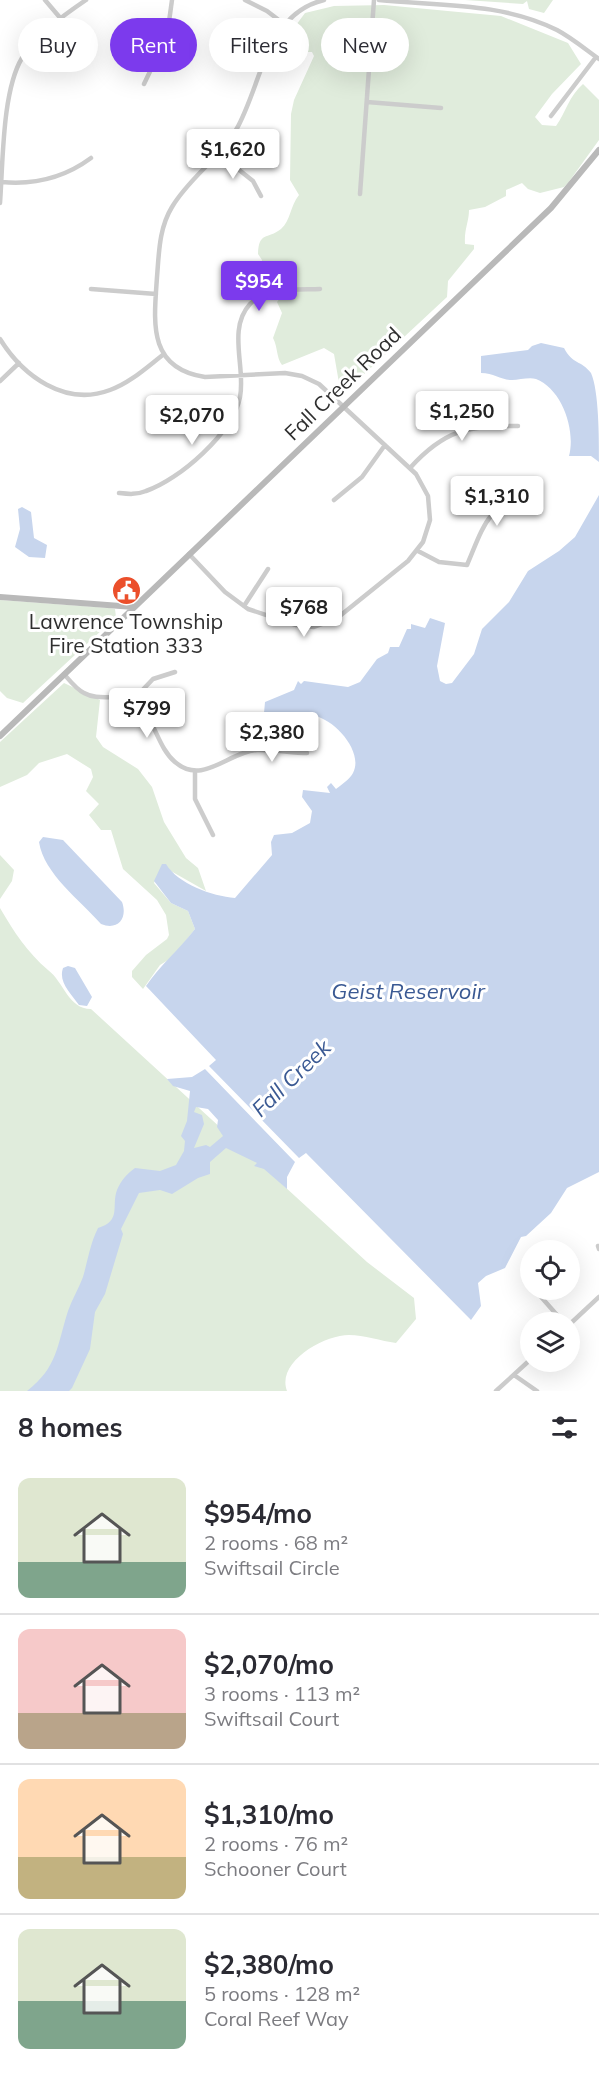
<!DOCTYPE html>
<meta charset="utf-8">
<style>
body{margin:0;font-family:Mulish,sans-serif;background:#f7f7f7;color:#2b2b33;height:100vh;display:flex;flex-direction:column;font-size:22px;white-space:nowrap}
*{box-sizing:border-box;margin:0}
p{font-size:20px;color:#7c7c81}
.icon{flex:none;width:33px;height:33px;fill:none;stroke:currentColor;stroke-width:2;stroke-linecap:round;stroke-linejoin:round}
.map{position:relative;height:1391px;overflow:hidden}
.side{display:flex;flex-direction:column;background:#fff;flex:1}
.side>*{flex:none}
.hud{position:absolute;left:18px;top:18px;width:564px;height:54px;display:flex;gap:12px}
.controls{position:absolute;left:520px;top:1240px;display:grid;gap:12px}
.controls a{display:grid;place-items:center;width:60px;height:60px;border-radius:50%;background:#fff;box-shadow:0 6px 24px #0002;font-size:30px}
.price{position:absolute;translate:-50% -51px;padding:0 14px;border-radius:6px;background:#fff;color:#222;font-size:20px;line-height:39px;filter:drop-shadow(0 2px 3px #0008)}
.price::after{content:'';position:absolute;left:50%;top:36px;width:18px;height:14px;margin-left:-9px;background:inherit;clip-path:polygon(0 0,100% 0,50% 100%)}
.price.current{background:#7c3aed;color:#fff}
ul{padding:0;list-style:none}
li{display:flex;align-items:center;gap:18px;height:150px;padding:0 18px}
li+li{border-top:2px solid #e1e1e2}
li span{display:grid;place-items:center;flex:none;width:168px;height:120px;border-radius:12px;color:#555}
li>.icon{margin-inline-start:auto}
span .icon{width:72px;height:72px;fill:#fffc;stroke-width:1}
li b{font-size:26px}
h2{display:flex;justify-content:space-between;align-items:center;height:72px;padding:0 18px;font-size:26px}
.chip{padding:0 21px;border-radius:27px;background:#fff;box-shadow:0 6px 24px #0002;font-size:21px;line-height:54px}
.chip.current{background:#7c3aed;color:#fff}
.map>svg:first-child{display:block}
.green{fill:#e0ecdc}
.water{fill:#c7d5ed;fill-rule:evenodd}
.lines{fill:none;stroke-linecap:round;stroke-linejoin:round}
.street{stroke:#ccc;stroke-width:4.5}
.secondary{stroke:#b9b9b9;stroke-width:6}
.labels{text-anchor:middle;stroke-width:6;stroke-linejoin:round;paint-order:stroke}
.street-label{font-size:21px;fill:#2f2f2f;stroke:#fff}
.poi-label{font-size:21px;fill:#2f2f2f;stroke:#fff}
.water-label{font-size:22px;font-style:italic;fill:#3a5993;stroke:#fff}
</style>
<div class="map">
<svg width="599" height="1391" viewBox="0 0 599 1391">
<rect width="100%" height="100%" fill="#fff"/>
<path class="green" d="M465 0H553L544 13 529 9 527 1 523 4Z
M384 5 501 16 568 43 581 64 552 94 535 117 542 125 556 126C566 112 569 96 583 84L599 100V140L568 183 564 187 540 193 528 189 522 183 506 190V196L485 207 469 210C469 222 464 229 465 244L474 245V249L448 281 447 297 346 391 339 383 334 354 324 348 282 365C276 357 278 347 273 338L282 313 277 302 281 297 285 282 262 288 256 286 262 260 258 254C259 231 267 240 281 229 291 220 290 206 299 195L290 180 291 114 294 100 314 56 312 52H284L282 44 305 13 334 6Z
M0 600 109 608 115 609 116 617 23 703 7 698 0 691Z
M64 683 100 700 96 737 103 747 138 769 152 787 164 822 186 858 198 868 206 891 162 866 154 883 171 903 188 911 195 929 173 957 160 965 143 989 132 977V971L146 955 167 939 169 935 166 915 157 900 123 869 111 830H101L89 815 99 804 86 791 93 777 91 769 67 754 39 763 27 775 0 787V742Z
M0 855 14 870 12 881 0 899Z
M0 908C14 932 27 952 48 970 64 982 68 1009 91 1009L367 1262 414 1298 416 1319 396 1343C381 1341 364 1335 349 1335 324 1335 276 1362 287 1391H0Z"/>
<path class="water" d="M541 343 564 348C573 365 581 360 591 373 599 391 599 438 599 462L591 456H569C576 430 562 389 536 379 529 377 519 380 512 380 501 380 494 373 481 373V356L528 350 532 346Z
M599 495V1172L567 1188 551 1213 526 1236 521 1237 505 1268 486 1276 478 1283 481 1306 471 1320 306 1153 299 1158 209 1066 216 1060 146 986C160 965 179 950 195 929L188 911 171 903 154 881 162 864H166C178 884 212 896 235 898L272 855 271 842 274 835 292 833 310 823 312 811 302 797 303 790 330 793 327 787 331 783 336 789C341 785 350 779 353 773 364 752 335 720 315 716 302 714 286 720 273 720L264 713 265 702 294 690 298 681 301 684 304 681 348 687 360 682 377 659 388 653 390 647H399L407 629H411V624L425 628 430 618 445 623 437 666 440 681 446 684 452 683 474 654 482 629 509 602 528 571 559 551 575 537Z
M22 507 31 512 34 538 47 545 45 558 29 557 15 547 20 529 18 509Z
M43 837 63 840 122 902C128 918 118 931 101 924 80 900 44 874 39 842Z
M68 966 75 968 92 997 87 1006 79 1005C71 994 58 982 63 968Z
M205 1069 295 1162 287 1177V1189L264 1169 254 1166 257 1163 226 1148 210 1162V1174L198 1178 172 1194 160 1190 139 1193 121 1229 123 1234 105 1294 95 1312 90 1349 72 1388 69 1391H27C58 1367 57 1345 68 1311 72 1299 79 1288 83 1277 88 1260 90 1244 98 1228 122 1221 111 1206 117 1190 121 1180 127 1174 135 1168L160 1171 176 1165 184 1151 185 1141 181 1136 187 1121 190 1091 173 1086 167 1079 192 1077ZM196 1107 208 1109 218 1120 217 1127 223 1136 210 1147 206 1145 194 1148 204 1124 202 1115 194 1112Z"/>
<g class="lines">
<path class="street" d="M45 0 62 20
M245 0 267 11 284 24
M379 0C439 6 501 2 557 30 572 38 585 49 599 59
M144 84 167 36 172 0
M367 102 441 108
M551 116 596 57
M219 154 253 181 261 196
M2 182C35 185 64 178 91 158
M360 194 374 0
M0 203C3 164 2 91 22 58 36 35 64 15 86 0
M91 289 156 294
M0 339C23 376 65 407 110 390 130 383 147 367 164 354
M0 381 19 363
M410 468C444 430 469 425 518 426
M119 493C128 494 136 495 146 491 179 480 233 433 240 397 246 368 227 329 250 304 267 287 297 290 320 289
M334 500 362 477 385 445
M418 551 439 562 467 565C484 525 487 506 530 492
M189 554 225 592 248 609 296 625 314 627 336 619 408 561 423 542 430 520 428 496 416 474 319 384 302 376 285 373 205 377C147 368 154 322 157 277 159 253 159 228 172 207 189 178 219 159 236 130 262 85 265 14 324 0
M244 606 268 569
M64 674C70 681 76 689 84 693 100 702 118 692 133 702 155 715 156 746 175 762 203 786 228 752 257 750 273 749 291 753 307 753
M132 701 153 679 175 672
M195 771V799L213 835
M598 1246 599 1249
M525 1274 531 1286
M535 1290 564 1323
M570 1324 599 1297
M514 1375 537 1391
M496 1391 531 1359"/>
<path class="secondary" d="M0 597 134 607
M0 736 551 208 599 150"/>
</g>
<defs>
<symbol id="civic-disc" viewBox="-11 -11 22 22"><circle r="9.5" fill="#eb4f2b" stroke="#fff"/><path d="M-.6-6.5H3V-4.5H.6V-3L4-1V1h2V6H-6V1h2V-1L-.6-3ZM-1.2 2.5V6h2.4V2.5Z" fill="#fff"/></symbol>
</defs>
<g fill-rule="evenodd">
<use href="#civic-disc" x="110" y="574" width="33" height="33"/>
</g>
<g class="labels">
<g class="street-label">
<text transform="translate(343 384) rotate(-44)" y="7">Fall Creek Road</text>
</g>
<g class="poi-label">
<text x="126" y="629">Lawrence Township<tspan x="126" dy="24">Fire Station 333</tspan></text>
</g>
<g class="water-label">
<text x="408" y="999">Geist Reservoir</text>
<text transform="translate(291 1078) rotate(-44)" y="8">Fall Creek</text>
</g>
</g>
</svg>
<div class="controls">
<a><svg class="icon" aria-label="locate" viewBox="0 0 24 24"><circle cx="12" cy="12" r="6"/><path d="M12 2v4M12 18v4M2 12h4M18 12h4"/></svg></a>
<a><svg class="icon" aria-label="layers" viewBox="0 0 24 24"><path d="M12 4l9 5-9 5-9-5zM3 14l9 5 9-5"/></svg></a>
</div>
<b class="price" style="left:233px;top:180px">$1,620</b>
<b class="price current" style="left:259px;top:312px">$954</b>
<b class="price" style="left:462px;top:442px">$1,250</b>
<b class="price" style="left:192px;top:446px">$2,070</b>
<b class="price" style="left:497px;top:527px">$1,310</b>
<b class="price" style="left:304px;top:638px">$768</b>
<b class="price" style="left:147px;top:739px">$799</b>
<b class="price" style="left:272px;top:763px">$2,380</b>
<div class="hud">
<a class="chip">Buy</a>
<a class="chip current">Rent</a>
<a class="chip">Filters</a>
<a class="chip">New</a>
</div>
</div>
<section class="side">
<h2>8 homes<svg class="icon" aria-label="filters" viewBox="0 0 24 24"><path d="M4 7h16M4 17h16"/><circle cx="9" cy="7" r="2"/><circle cx="15" cy="17" r="2"/></svg></h2>
<ul>
<li><span style="background:linear-gradient(#dfe7d0 70%,#7fa58c 0)"><svg class="icon" aria-label="home" viewBox="0 0 24 24"><path d="M3 11l9-7 9 7M6 9v11h12V9"/></svg></span><div><b>$954/mo</b><p>2 rooms · 68 m²</p><p>Swiftsail Circle</p></div></li>
<li><span style="background:linear-gradient(#f6c9c9 70%,#b9a48a 0)"><svg class="icon" aria-label="home" viewBox="0 0 24 24"><path d="M3 11l9-7 9 7M6 9v11h12V9"/></svg></span><div><b>$2,070/mo</b><p>3 rooms · 113 m²</p><p>Swiftsail Court</p></div></li>
<li><span style="background:linear-gradient(#ffd9b3 65%,#c2b280 0)"><svg class="icon" aria-label="home" viewBox="0 0 24 24"><path d="M3 11l9-7 9 7M6 9v11h12V9"/></svg></span><div><b>$1,310/mo</b><p>2 rooms · 76 m²</p><p>Schooner Court</p></div></li>
<li><span style="background:linear-gradient(#dfe7d0 60%,#7fa58c 0)"><svg class="icon" aria-label="home" viewBox="0 0 24 24"><path d="M3 11l9-7 9 7M6 9v11h12V9"/></svg></span><div><b>$2,380/mo</b><p>5 rooms · 128 m²</p><p>Coral Reef Way</p></div></li>
</ul>
</section>
